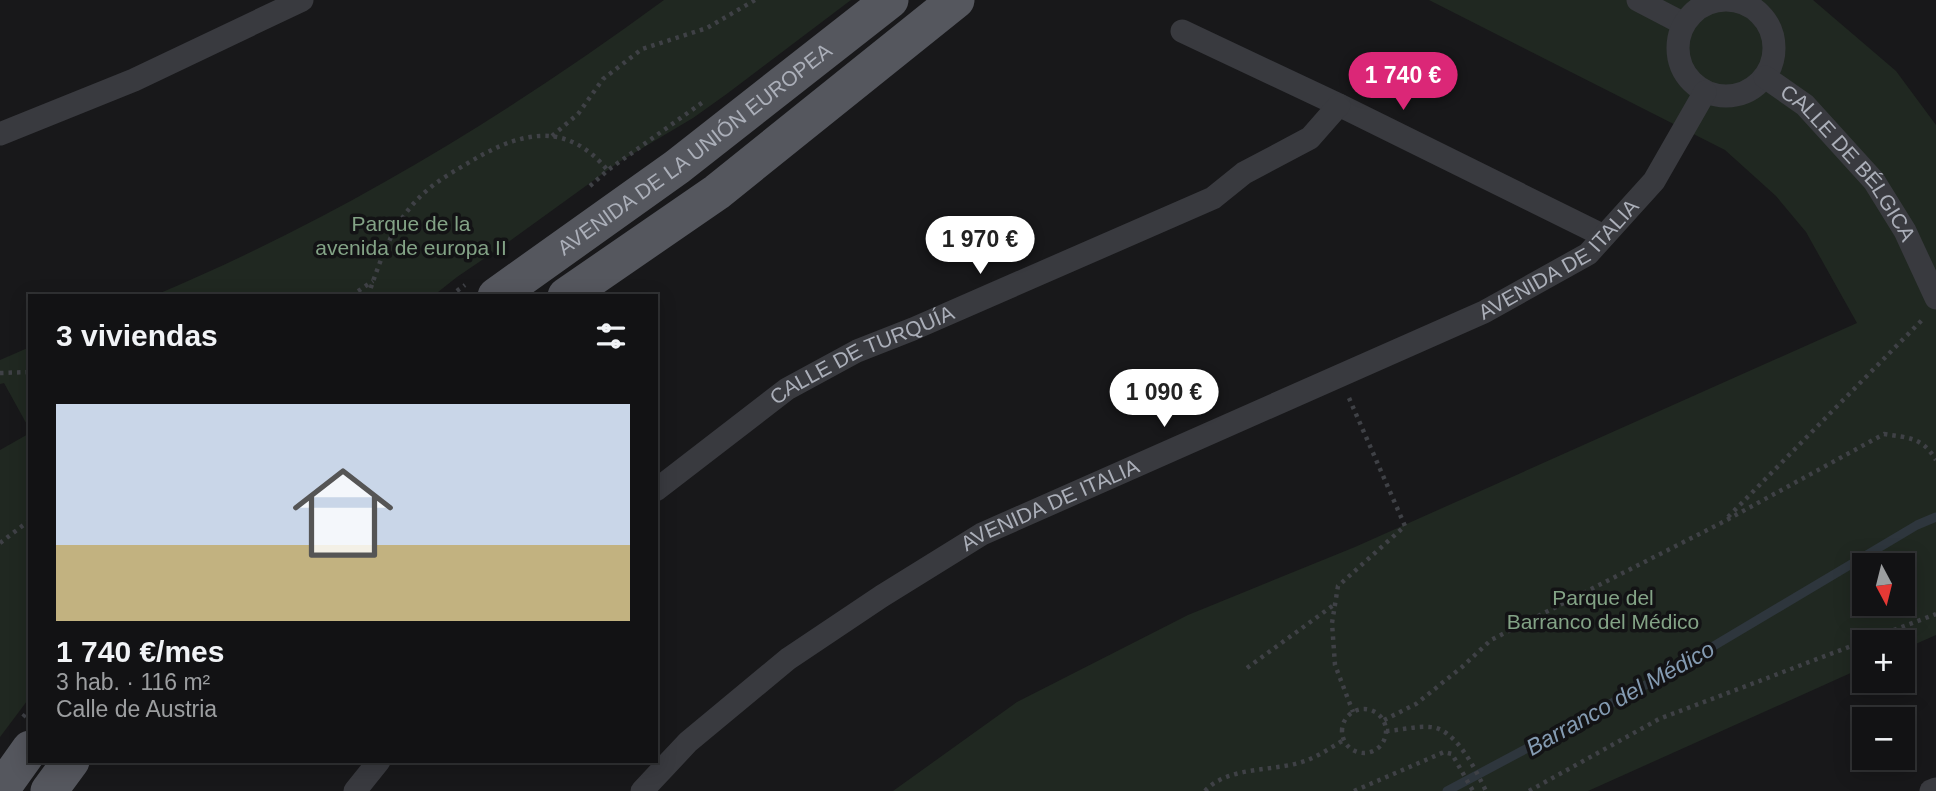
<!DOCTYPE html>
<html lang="es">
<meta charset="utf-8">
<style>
body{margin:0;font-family:Arial,sans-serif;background:#1f2022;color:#f1f3f6;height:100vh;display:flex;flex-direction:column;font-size:26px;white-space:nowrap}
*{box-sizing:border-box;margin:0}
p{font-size:23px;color:#9c9ea0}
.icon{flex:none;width:38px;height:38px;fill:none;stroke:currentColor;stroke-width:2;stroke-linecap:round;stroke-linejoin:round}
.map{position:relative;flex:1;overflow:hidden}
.details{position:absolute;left:28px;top:294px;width:630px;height:469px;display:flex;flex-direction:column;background:#121214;border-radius:0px;box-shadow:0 4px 18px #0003,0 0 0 2px #313234}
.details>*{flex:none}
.needle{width:46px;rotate:173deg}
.fabs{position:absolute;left:1852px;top:553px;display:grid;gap:14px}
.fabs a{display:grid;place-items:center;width:63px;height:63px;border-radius:0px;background:#121214;box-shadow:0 4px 18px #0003,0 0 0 2px #313234;font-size:35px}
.price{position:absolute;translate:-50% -60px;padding:0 16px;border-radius:24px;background:#fff;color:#222;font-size:23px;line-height:46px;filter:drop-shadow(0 2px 4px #0008)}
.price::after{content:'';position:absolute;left:50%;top:42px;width:21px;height:16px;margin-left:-10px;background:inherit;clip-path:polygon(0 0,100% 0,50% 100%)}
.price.on{background:#db2777;color:#fff}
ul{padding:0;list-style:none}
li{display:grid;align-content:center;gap:14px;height:371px;padding:0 28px}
li span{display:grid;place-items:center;height:217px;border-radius:0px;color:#555}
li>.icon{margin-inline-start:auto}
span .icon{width:126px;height:126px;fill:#fffc;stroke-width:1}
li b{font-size:30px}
h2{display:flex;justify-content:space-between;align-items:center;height:84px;padding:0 28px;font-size:30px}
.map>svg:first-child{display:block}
.green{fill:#202821;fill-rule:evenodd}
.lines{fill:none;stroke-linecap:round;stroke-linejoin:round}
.stream{stroke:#2e363d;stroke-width:9}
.path{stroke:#3f4146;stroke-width:4.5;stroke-dasharray:3.5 5;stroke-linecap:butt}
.street{stroke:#393a3f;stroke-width:23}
.primary{stroke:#55575e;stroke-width:37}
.labels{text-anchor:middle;stroke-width:7;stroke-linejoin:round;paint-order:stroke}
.street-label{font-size:21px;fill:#abafb9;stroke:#131315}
.park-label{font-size:21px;fill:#83a386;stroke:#131315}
.water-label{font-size:23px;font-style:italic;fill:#849bb2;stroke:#131315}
</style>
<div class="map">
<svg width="1936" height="791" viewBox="0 0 1936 791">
<rect width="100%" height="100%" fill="#18181a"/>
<path class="green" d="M664 0H851L728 93 693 118 619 162 507 243 457 277 433 296H153C335 220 505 117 664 0Z
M1429 0H1813L1896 71 1936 125V635L1902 650V642H1864V667L1588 791H893L1017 702 1188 615 1355 547 1857 323 1806 232 1776 196 1725 150ZM1864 565H1902V604H1864Z
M30 347V430L4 383 0 384V360Z
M30 433V697L0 737V450Z"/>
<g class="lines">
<path class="stream" d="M1447 791 1670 672 1917 525 1936 517"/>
<path class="path" d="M552 136 578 114 603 79 642 49 707 28 755 0
M590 186 608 170 703 102
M351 296 373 281
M368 296C378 267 389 233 409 209 424 190 442 178 463 166 515 134 564 116 609 172
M450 296 465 285
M0 373 30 372
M1349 398 1405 526 1338 586 1332 623 1335 665 1353 712
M1728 517 1923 319
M0 543 30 520
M1247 668 1335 604
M1342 731a22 22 0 1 1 44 0a22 22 0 1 1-44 0Z
M23 717 30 709
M1384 720 1416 704 1462 667 1491 640 1723 522 1884 434C1909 438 1922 437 1936 460
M1386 731C1401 730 1416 726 1430 727 1456 728 1476 771 1486 791
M1205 791C1230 764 1278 773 1310 759 1322 754 1333 746 1344 740
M1354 791 1444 752 1452 754 1473 791
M1529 791 1659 719 1936 614"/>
<g class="street">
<path d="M1638 0 1684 24"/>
<circle cx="1726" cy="48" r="48"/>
<path d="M1182 31 1339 105 1604 236"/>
<path id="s1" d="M1765 77 1805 105 1874 181 1905 231 1936 298"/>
<path d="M0 134 134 80 302 0"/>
<path id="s2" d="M656 490 787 389 857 351 913 329 1213 198 1244 173 1310 138 1339 105"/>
<path d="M355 791 379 761"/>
<path id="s3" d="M642 791 688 742 788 659 882 596 982 534 1484 312 1588 254 1654 181 1705 92"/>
<path d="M1931 791 1936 789"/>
</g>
<g class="primary">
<path id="s4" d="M496 296 677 167 890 0"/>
<path d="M566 296 717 192 956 0"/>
<path d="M0 791 30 749"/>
<path d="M49 791 71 761"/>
</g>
</g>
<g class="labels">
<g class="street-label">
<text dy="7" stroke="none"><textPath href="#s4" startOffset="247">AVENIDA DE LA UNIÓN EUROPEA</textPath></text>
<text dy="7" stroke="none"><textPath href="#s1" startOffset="121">CALLE DE BÉLGICA</textPath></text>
<text dy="7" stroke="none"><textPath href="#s3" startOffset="1069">AVENIDA DE ITALIA</textPath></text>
<text dy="7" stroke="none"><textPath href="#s2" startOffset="248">CALLE DE TURQUÍA</textPath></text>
<text dy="7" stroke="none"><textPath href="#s3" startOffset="502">AVENIDA DE ITALIA</textPath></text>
</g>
<g class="park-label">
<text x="411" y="231">Parque de la<tspan x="411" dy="24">avenida de europa II</tspan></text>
<text x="1603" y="605">Parque del<tspan x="1603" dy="24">Barranco del Médico</tspan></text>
</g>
<g class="water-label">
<text transform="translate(1620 698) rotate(-29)" y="8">Barranco del Médico</text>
</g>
</g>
</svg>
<div class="fabs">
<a><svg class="needle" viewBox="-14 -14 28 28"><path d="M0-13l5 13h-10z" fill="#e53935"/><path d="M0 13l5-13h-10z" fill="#9c9ea0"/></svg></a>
<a>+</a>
<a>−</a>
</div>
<b class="price on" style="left:1403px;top:112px">1 740 €</b>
<b class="price" style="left:980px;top:276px">1 970 €</b>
<b class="price" style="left:1164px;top:429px">1 090 €</b>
<section class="details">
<h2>3 viviendas<svg class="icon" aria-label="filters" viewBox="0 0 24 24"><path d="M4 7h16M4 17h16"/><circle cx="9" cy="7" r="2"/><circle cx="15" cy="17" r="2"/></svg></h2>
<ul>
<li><span style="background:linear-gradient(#c9d6e8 65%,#c2b280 0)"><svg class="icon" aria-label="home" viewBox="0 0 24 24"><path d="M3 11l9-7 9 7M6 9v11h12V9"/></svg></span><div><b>1 740 €/mes</b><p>3 hab. · 116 m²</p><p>Calle de Austria</p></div></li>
</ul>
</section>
</div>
